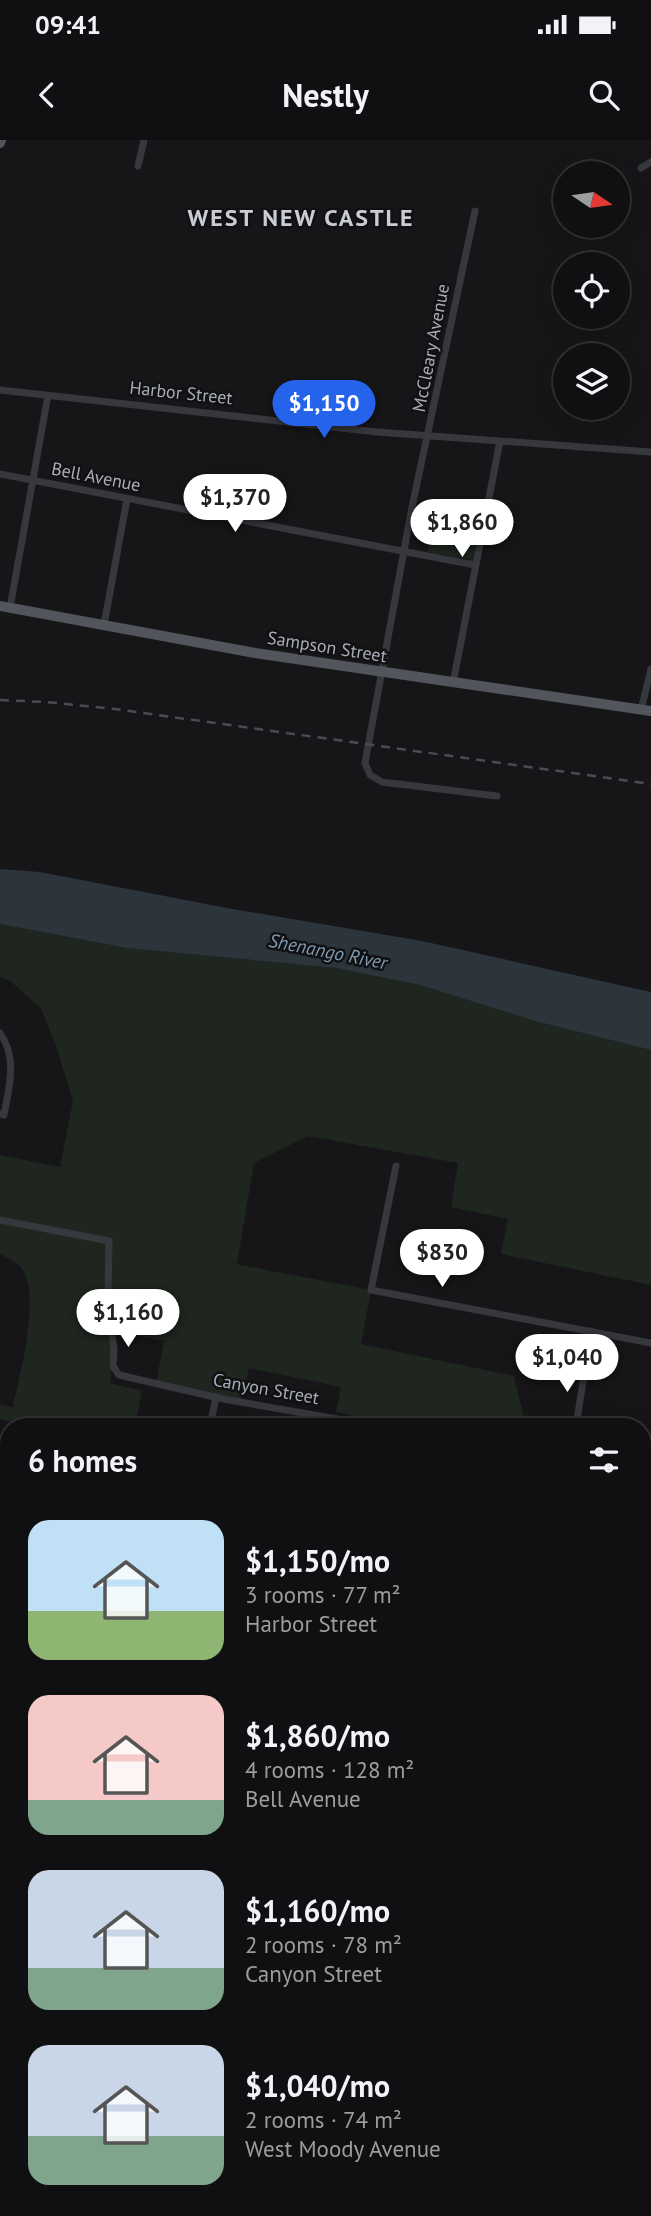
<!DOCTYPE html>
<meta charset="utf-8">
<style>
body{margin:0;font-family:"PT Sans",sans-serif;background:#1e1e20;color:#f1f3f6;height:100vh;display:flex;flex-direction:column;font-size:26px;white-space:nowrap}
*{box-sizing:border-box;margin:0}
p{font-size:23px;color:#9c9d9f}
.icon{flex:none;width:38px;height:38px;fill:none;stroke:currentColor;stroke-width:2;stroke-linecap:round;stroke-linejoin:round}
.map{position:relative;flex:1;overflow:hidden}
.panel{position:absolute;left:0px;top:1278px;width:651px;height:800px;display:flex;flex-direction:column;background:#101012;border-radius:28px 28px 0 0;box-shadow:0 7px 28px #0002,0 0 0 2px #303032}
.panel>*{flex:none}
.needle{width:46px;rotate:103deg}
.controls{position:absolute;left:553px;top:21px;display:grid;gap:14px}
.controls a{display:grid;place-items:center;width:77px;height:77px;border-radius:50%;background:#101012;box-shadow:0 7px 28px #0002,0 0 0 2px #303032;font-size:35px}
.price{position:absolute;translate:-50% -60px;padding:0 16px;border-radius:24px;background:#fff;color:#222;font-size:23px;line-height:46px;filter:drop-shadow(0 2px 4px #0008)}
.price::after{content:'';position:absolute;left:50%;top:42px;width:21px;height:16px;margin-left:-10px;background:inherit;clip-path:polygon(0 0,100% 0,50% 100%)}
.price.active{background:#2563eb;color:#fff}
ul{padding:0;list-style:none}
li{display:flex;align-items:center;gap:21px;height:175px;padding:0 28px}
li span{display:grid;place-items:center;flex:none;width:196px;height:140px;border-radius:21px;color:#555}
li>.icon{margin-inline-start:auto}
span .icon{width:84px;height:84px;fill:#fffc;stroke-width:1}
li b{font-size:30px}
h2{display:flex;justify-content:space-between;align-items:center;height:84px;padding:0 28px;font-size:30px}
.status{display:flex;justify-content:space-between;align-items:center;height:49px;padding:0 35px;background:#101012;direction:ltr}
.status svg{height:19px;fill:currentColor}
header{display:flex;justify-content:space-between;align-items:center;height:91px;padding:0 28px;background:#101012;font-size:32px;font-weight:700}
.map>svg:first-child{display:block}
.green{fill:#1e261f}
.water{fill:#2c353c}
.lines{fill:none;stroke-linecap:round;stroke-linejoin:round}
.minor{stroke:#37383d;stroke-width:7}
.tertiary{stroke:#37383d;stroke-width:9}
.primary{stroke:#53555c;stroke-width:10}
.rail{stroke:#4a4c52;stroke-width:2.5;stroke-dasharray:9 7;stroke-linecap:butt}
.labels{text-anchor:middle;stroke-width:5;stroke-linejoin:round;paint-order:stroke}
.street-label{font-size:18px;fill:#a8adb8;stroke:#111113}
.water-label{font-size:19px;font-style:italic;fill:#7f9bb3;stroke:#111113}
.district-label{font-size:24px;font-weight:bold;letter-spacing:2px;fill:#c9ccd4;stroke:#111113}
</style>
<div class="status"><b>09:41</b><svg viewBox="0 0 49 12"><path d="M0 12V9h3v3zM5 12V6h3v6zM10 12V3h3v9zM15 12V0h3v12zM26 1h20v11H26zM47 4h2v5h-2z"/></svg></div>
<header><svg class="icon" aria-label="back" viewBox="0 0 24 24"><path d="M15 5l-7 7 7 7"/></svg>Nestly<svg class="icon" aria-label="search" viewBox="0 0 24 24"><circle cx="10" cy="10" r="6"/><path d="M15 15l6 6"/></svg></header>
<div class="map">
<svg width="651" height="2076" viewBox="0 0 651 2076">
<rect width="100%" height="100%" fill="#161618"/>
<path class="green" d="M431 389 477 397 473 420 428 412Z
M0 784 127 808 336 828 420 845 535 881 651 910V1145L501 1114 508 1079 451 1067 458 1023 308 996 254 1023 237 1124 230 1123 371 1150 361 1204 514 1236 526 1286H404L336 1272 341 1247 249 1228 241 1261 156 1243 164 1201 114 1191V1210L110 1243 142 1251 135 1286H33L0 1279V1265L13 1267C20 1233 40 1160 23 1130 19 1123 7 1118 0 1114V1015L60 1027 73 961 56 906 41 868 10 841 0 837Z"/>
<path class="water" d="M0 729 40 732 227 768 422 801 651 852V910L535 881 420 845 336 828 127 808 0 784Z"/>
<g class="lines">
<path class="minor" d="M138 26 144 0
M641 28 651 22
M475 71 412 367 365 623 370 635 382 642 497 656
M0 250 377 292 651 312
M0 334 475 425
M10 468 48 255
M104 485 127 359
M453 543 500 301
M641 570 651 529
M0 893C18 919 9 947 4 975L0 974
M396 1026 371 1150 651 1203
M0 1080 109 1101 108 1158 114 1210 113 1226 119 1235 223 1259 377 1286
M210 1286 216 1257
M576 1286 591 1191
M0 1335 9 1337
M0 1470 9 1471
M642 1598 651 1600
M642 1739 651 1740
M0 1752 9 1754
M0 1858 9 1859
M642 1883 651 1885
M0 1955 9 1957
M642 2004 651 1960
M556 2068 594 2076
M58 2076 59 2068
M167 2076 169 2068
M324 2076 326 2068
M426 2076 427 2068
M528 2076 529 2068
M628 2076 629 2068"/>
<path class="tertiary" d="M0 1679 9 1637"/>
<path class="primary" d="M0 3 1 0
M0 466 255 513 651 571
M642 1520 651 1519
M0 1611 9 1613"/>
<path class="rail" d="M0 560 46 562 115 569 651 644"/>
</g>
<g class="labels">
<g class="street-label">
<text transform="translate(431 208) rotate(-79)" y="6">McCleary Avenue</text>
<text transform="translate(181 253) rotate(6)" y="6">Harbor Street</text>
<text transform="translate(96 337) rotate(11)" y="6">Bell Avenue</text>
<text transform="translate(327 507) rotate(9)" y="6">Sampson Street</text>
<text transform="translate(266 1249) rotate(10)" y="6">Canyon Street</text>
</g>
<g class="water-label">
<text transform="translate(328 811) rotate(11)" y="7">Shenango River</text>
</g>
<g class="district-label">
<text x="301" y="86">WEST NEW CASTLE</text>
</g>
</g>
</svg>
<div class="controls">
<a><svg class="needle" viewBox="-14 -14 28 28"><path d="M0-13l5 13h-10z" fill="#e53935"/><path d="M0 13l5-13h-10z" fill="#9c9d9f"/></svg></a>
<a><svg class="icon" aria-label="locate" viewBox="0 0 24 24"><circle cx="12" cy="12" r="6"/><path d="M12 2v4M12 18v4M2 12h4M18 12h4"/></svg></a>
<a><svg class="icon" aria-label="layers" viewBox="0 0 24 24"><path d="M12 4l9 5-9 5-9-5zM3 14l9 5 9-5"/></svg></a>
</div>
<b class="price active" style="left:324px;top:300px">$1,150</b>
<b class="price" style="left:235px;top:394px">$1,370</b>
<b class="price" style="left:462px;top:419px">$1,860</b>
<b class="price" style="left:442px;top:1149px">$830</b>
<b class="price" style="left:128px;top:1209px">$1,160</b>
<b class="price" style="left:567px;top:1254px">$1,040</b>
<section class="panel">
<h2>6 homes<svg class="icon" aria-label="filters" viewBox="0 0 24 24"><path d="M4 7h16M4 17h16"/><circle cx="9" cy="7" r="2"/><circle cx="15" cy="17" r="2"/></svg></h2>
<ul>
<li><span style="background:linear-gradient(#bfe0f5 65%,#8fb573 0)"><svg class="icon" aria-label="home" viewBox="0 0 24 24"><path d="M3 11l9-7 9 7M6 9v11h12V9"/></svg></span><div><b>$1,150/mo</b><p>3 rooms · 77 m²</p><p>Harbor Street</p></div></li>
<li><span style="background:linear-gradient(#f6c9c9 75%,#7fa58c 0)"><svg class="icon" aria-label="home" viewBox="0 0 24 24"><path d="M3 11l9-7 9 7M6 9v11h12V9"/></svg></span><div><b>$1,860/mo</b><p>4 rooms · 128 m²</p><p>Bell Avenue</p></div></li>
<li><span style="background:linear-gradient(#c9d6e8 70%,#7fa58c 0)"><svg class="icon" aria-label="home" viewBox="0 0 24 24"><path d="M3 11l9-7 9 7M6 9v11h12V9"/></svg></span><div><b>$1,160/mo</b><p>2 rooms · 78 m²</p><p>Canyon Street</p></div></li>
<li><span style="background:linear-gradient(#c9d6e8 65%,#7fa58c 0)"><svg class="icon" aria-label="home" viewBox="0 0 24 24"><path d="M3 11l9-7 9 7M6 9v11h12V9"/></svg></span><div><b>$1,040/mo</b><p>2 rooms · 74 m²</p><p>West Moody Avenue</p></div></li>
</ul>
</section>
</div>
